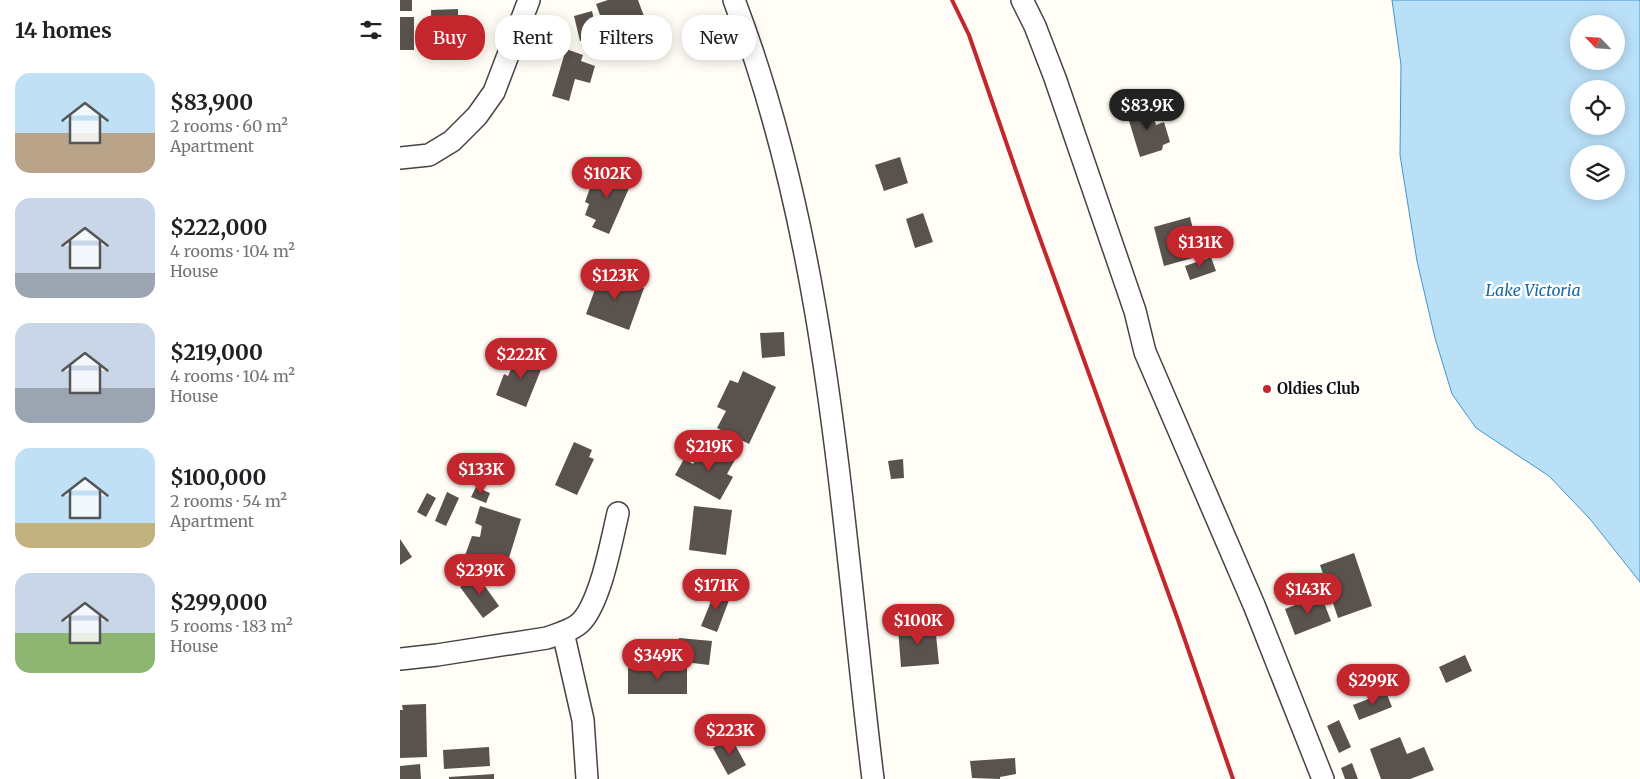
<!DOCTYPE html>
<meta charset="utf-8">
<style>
body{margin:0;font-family:Merriweather,serif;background:#f2f2f2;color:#202124;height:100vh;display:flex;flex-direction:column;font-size:19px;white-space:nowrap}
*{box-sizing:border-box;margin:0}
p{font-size:16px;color:#757577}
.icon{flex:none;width:28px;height:28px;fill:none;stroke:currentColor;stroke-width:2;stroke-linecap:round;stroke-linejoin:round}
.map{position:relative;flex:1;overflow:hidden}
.sheet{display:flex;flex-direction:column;background:#fff;width:400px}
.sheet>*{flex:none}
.banner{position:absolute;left:15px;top:15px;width:475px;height:45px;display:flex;gap:10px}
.needle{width:32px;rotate:295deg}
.fabs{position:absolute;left:1170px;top:15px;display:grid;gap:10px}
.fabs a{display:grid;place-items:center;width:55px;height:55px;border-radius:50%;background:#fff;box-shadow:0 2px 12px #0003;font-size:25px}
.price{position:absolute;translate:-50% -42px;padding:0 11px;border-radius:18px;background:#c4262e;color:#fff;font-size:16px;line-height:32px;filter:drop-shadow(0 1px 2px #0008)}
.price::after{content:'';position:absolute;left:50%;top:30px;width:15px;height:11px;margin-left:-8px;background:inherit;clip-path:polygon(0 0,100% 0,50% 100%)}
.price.active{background:#222;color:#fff}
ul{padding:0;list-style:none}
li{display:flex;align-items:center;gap:15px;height:125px;padding:0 15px}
li span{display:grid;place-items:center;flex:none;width:140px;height:100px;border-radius:15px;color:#555}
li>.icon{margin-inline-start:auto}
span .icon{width:60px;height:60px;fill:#fffc;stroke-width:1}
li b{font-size:21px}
h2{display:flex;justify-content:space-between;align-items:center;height:60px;padding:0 15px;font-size:21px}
.pill{padding:0 18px;border-radius:20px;background:#fff;box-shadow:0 2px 12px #0003;font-size:18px;line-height:45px}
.pill.active{background:#c4262e;color:#fff}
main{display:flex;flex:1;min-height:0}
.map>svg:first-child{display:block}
.water{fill:#b9e0f7;stroke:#3f96cf;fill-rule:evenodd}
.building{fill:#5a524d}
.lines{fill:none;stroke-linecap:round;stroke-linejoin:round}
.street-casing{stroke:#444;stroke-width:24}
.street{stroke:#fff;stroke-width:21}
.rail{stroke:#c4262e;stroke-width:4}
.poi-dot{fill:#c4262e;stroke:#fff;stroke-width:2}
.labels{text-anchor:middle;stroke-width:5;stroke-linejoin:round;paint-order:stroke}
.poi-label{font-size:15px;font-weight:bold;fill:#111;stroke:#fff;text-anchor:start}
.water-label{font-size:16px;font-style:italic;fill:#1768a6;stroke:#fff}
</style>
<main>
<section class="sheet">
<h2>14 homes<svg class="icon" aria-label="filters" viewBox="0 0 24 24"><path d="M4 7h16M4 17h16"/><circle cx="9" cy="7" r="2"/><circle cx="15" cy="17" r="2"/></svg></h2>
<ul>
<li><span style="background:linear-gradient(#bfe0f5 60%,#b9a48a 0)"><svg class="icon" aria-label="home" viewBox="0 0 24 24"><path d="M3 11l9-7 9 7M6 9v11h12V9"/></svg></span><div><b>$83,900</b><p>2 rooms · 60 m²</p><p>Apartment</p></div></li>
<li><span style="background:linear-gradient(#c9d6e8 75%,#9aa5b1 0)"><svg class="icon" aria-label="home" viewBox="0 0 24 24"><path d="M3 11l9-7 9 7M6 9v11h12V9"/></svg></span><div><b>$222,000</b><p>4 rooms · 104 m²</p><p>House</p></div></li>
<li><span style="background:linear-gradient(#c9d6e8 65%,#9aa5b1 0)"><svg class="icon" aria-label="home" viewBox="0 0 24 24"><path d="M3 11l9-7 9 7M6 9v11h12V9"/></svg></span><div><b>$219,000</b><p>4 rooms · 104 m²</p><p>House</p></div></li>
<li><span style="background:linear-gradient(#bfe0f5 75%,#c2b280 0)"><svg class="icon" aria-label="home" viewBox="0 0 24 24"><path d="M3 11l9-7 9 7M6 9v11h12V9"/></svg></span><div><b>$100,000</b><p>2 rooms · 54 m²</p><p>Apartment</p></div></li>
<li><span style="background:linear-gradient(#c9d6e8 60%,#8fb573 0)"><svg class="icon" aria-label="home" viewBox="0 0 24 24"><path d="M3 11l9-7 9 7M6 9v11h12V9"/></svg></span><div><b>$299,000</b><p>5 rooms · 183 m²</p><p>House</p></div></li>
</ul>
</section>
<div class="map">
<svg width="1240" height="779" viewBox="0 0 1240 779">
<rect width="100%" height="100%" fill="#fffdf5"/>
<path class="water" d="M992 0H1240V582L1190 519 1149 476 1076 428 1052 394 1035 338 1017 261 1000 155 1001 65ZM1179 24H1216V61H1179ZM1179 89H1216V126H1179ZM1179 154H1216V191H1179Z"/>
<path class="building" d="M0 0H12V11H0Z
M208 0H238L251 35 212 49 196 4Z
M58 9 59 60H32L31 10Z
M192 11 198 36 180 41 174 16Z
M0 17H14V50H0Z
M166 49 183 55 181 61 195 66 190 83 175 79 169 101 152 96Z
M750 104 756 125 764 122 770 142 763 145 762 150 740 157 726 111Z
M500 157 508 183 484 191 475 165Z
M202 167 233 179 209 234 192 227 196 220 185 215 189 204 185 202 192 182H196Z
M523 213 533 242 515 248 506 219Z
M790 217 800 256 764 266 754 227Z
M811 257 816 271 790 280 785 266Z
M201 273 244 288 229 330 186 314Z
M384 332 385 356 362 358 360 333Z
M119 351 144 362 126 407 96 395 104 374 108 376Z
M343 371 376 387 349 444 317 428 326 411 317 407 330 380 338 383Z
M174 442 192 450 189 457 194 459 177 495 155 485Z
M318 446 337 456 327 474 333 477 320 500 275 475 284 459 293 464 299 454 310 461Z
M503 459 504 478 491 479 488 461Z
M76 487 90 493 86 503 71 497Z
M47 492 59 498 46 526 35 521Z
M27 493 36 498 26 517 17 512Z
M80 506 121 519 104 574 63 561 72 536 80 537 82 526 75 523Z
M294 506 332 510 326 555 289 550Z
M0 539 12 557 0 565Z
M954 553 972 606 938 618 920 565Z
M77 575 99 606 83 618 60 587Z
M316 589 331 595 317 632 301 626Z
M921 595 931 621 895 635 885 609Z
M535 625 539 664 501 667 498 628Z
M279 638 312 641 309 665 276 661Z
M1065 655 1072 671 1046 683 1039 667Z
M287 667V694H228V668Z
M986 692 992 707 959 720 953 705Z
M26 704 27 757 0 758V710H3L2 705Z
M939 720 951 747 939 753 927 726Z
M331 737 346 765 328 775 313 748Z
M1000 737 1007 754 1024 747 1034 770 1010 779H981L970 749Z
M89 747 90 766 44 769 43 750Z
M615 758 616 774 600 777V779L572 778 570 761Z
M952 763 958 779H945L941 768Z
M20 764 21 779H0V766Z
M94 774V779H49V777Z"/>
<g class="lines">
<defs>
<path id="street" d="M334 0C429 248 441 518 473 779
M622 0 635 26 655 78 735 311 745 352 854 605 923 779
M0 158 29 155 52 141 77 116 94 92 129 0
M163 632 183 720 187 779
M0 659 37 655 147 638C158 634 174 630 182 621 201 599 211 543 218 513"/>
</defs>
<use href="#street" class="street-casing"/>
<use href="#street" class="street"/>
<path class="rail" d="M552 0 569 35 629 208 778 620 833 779"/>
</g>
<circle class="poi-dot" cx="867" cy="389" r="5"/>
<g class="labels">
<g class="poi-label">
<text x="877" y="394">Oldies Club</text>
</g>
<g class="water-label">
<text x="1133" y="296">Lake Victoria</text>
</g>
</g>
</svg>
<div class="fabs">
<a><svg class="needle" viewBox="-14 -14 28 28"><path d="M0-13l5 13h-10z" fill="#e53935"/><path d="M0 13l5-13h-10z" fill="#757577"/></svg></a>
<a><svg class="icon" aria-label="locate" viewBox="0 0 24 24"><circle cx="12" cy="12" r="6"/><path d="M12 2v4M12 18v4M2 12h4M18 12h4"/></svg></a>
<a><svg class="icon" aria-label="layers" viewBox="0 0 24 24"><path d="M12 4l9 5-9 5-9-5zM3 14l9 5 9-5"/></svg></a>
</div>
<b class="price active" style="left:747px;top:131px">$83.9K</b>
<b class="price" style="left:207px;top:199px">$102K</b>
<b class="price" style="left:800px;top:268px">$131K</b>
<b class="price" style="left:215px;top:301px">$123K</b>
<b class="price" style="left:121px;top:380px">$222K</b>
<b class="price" style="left:309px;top:472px">$219K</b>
<b class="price" style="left:81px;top:495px">$133K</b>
<b class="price" style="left:80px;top:596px">$239K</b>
<b class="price" style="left:316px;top:611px">$171K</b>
<b class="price" style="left:908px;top:615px">$143K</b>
<b class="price" style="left:518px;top:646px">$100K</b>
<b class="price" style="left:258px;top:681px">$349K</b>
<b class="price" style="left:973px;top:706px">$299K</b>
<b class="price" style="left:330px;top:756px">$223K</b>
<div class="banner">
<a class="pill active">Buy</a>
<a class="pill">Rent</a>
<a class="pill">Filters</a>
<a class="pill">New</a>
</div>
</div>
</main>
